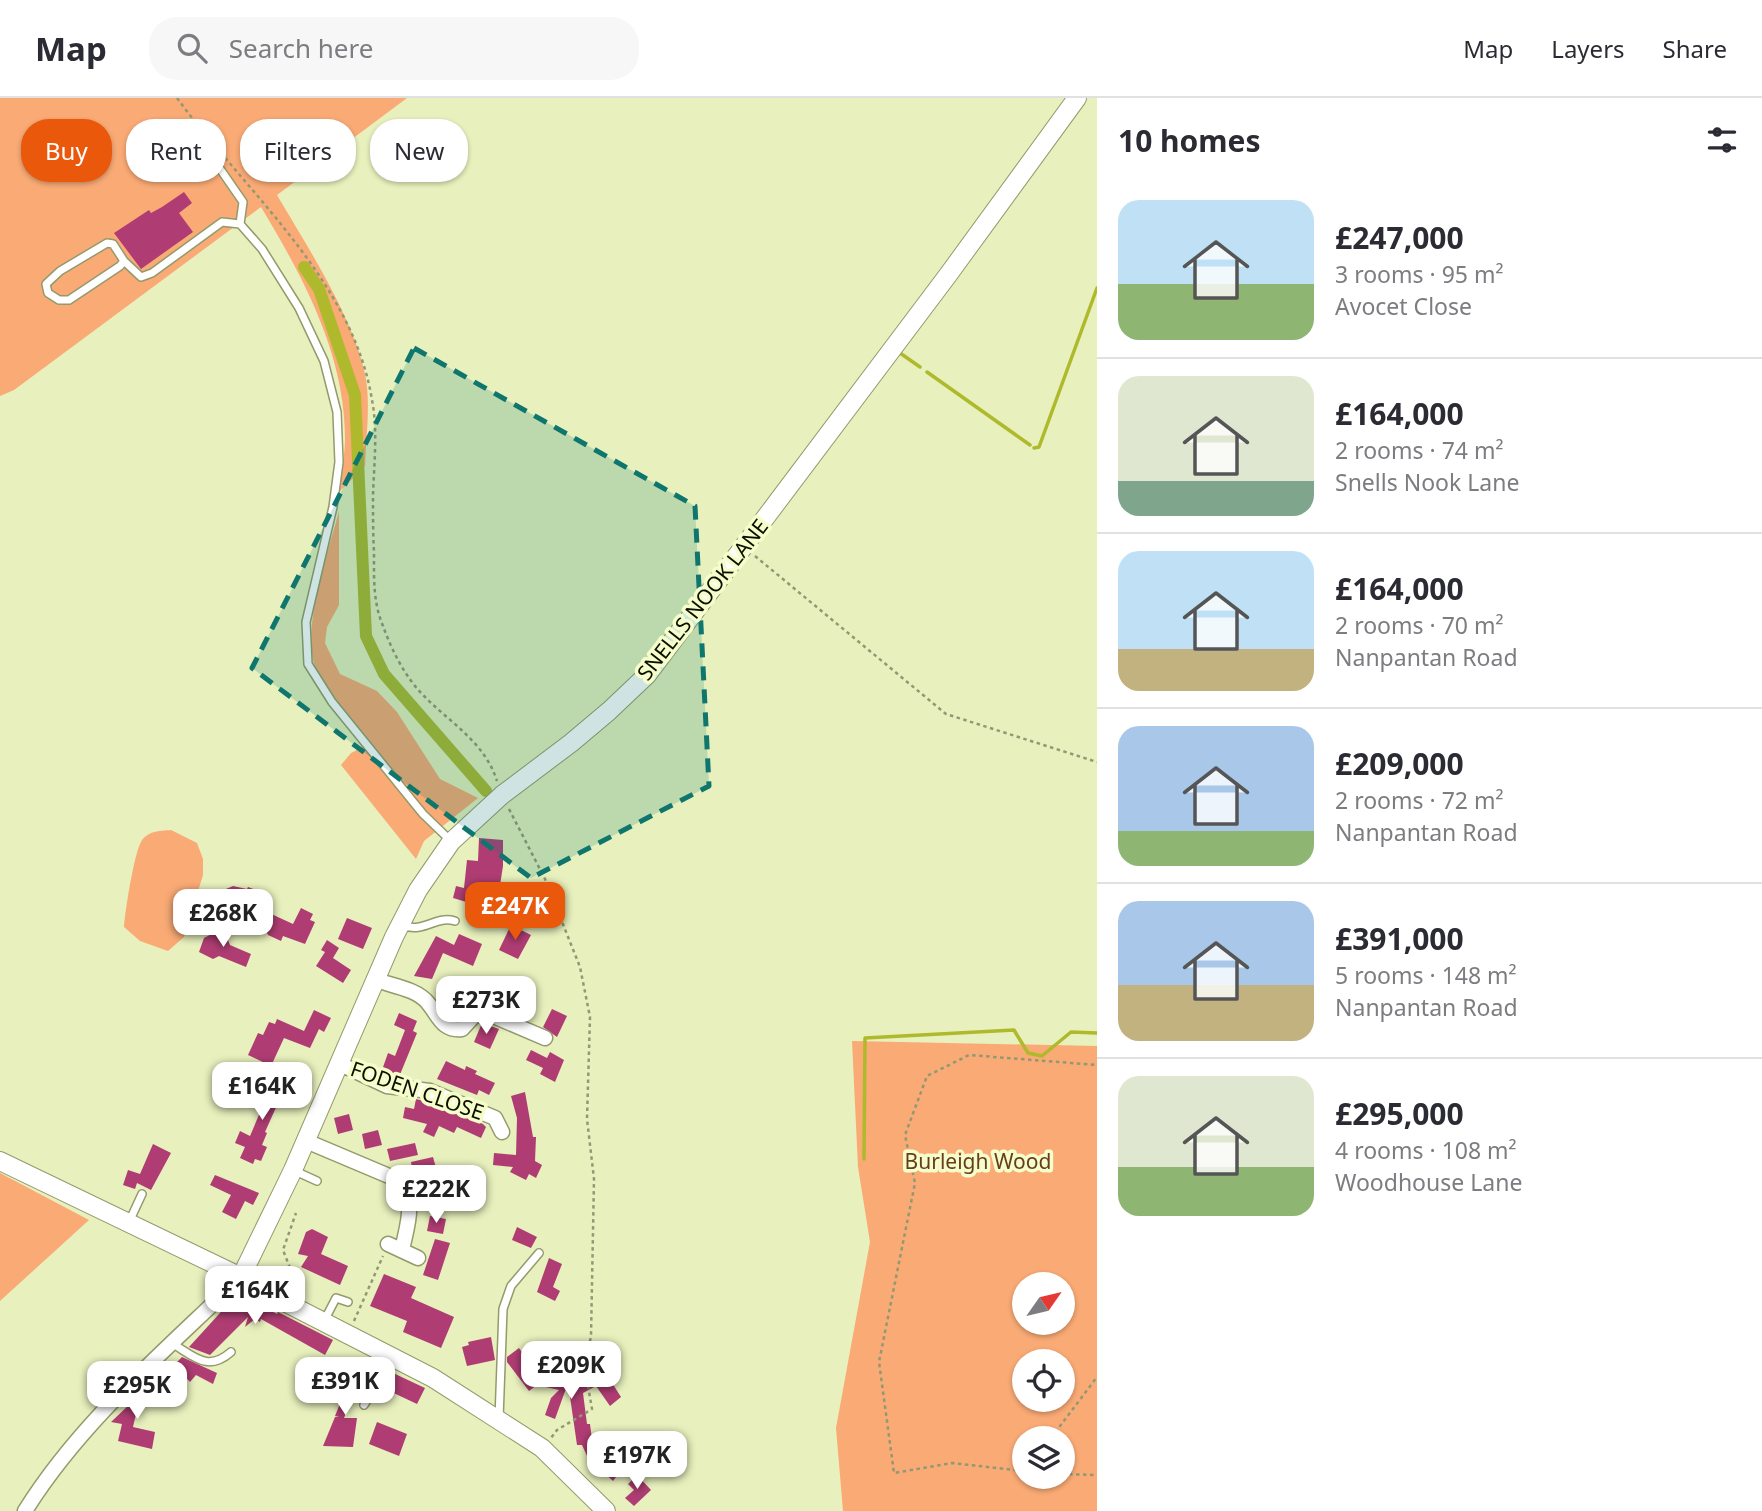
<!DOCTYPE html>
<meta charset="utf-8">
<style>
body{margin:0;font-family:"Noto Sans",sans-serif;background:#f7f7f7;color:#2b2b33;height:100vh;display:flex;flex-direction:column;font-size:26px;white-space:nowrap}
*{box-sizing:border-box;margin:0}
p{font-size:23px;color:#7c7c81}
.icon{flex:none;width:38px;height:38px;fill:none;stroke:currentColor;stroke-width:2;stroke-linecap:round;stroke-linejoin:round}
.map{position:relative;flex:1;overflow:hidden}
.sheet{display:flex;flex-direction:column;background:#fff;width:665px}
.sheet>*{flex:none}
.hud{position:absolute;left:21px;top:21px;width:665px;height:63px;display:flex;gap:14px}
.needle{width:46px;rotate:56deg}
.buttons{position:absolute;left:1012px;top:1174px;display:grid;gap:14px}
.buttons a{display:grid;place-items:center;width:63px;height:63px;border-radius:50%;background:#fff;box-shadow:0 2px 5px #0004;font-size:35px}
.price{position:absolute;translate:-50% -60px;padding:0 16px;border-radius:14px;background:#fff;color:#222;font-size:23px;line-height:46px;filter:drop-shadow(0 2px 4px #0008)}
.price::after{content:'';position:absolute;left:50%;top:42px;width:21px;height:16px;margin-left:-10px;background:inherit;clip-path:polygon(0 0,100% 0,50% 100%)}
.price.on{background:#ea580c;color:#fff}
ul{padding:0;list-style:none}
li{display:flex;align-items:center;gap:21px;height:175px;padding:0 21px}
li+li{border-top:2px solid #e1e1e2}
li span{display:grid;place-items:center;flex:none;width:196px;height:140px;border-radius:21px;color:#555}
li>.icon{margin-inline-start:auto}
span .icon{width:84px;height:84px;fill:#fffc;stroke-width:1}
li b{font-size:30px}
h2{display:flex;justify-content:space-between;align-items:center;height:84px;padding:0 21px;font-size:30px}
.pill{padding:0 24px;border-radius:28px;background:#fff;box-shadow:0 2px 5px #0004;font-size:24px;line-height:63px}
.pill.on{background:#ea580c;color:#fff}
header{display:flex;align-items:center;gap:42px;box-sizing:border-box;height:98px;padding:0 35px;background:#fff;border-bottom:2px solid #e1e1e2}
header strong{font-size:33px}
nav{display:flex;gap:38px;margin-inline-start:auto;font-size:24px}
.search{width:490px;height:63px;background:#f7f7f7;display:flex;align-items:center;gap:18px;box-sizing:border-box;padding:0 24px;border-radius:28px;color:#7c7c81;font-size:26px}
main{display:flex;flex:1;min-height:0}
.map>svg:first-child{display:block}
.green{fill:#f9aa75;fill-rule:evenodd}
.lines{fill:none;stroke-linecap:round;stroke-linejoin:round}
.stream{stroke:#aeba2c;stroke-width:3.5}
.canal{stroke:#aeba2c;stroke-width:12}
.building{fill:#af3d73}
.service-casing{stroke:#949a6b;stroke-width:10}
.minor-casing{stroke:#949a6b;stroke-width:17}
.tertiary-casing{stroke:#949a6b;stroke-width:20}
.path{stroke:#939874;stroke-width:2.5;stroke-dasharray:3.5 3.5;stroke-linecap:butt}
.service{stroke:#fff;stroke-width:7}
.minor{stroke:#fff;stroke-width:14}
.tertiary{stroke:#fff;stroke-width:18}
.marked{fill:#0f766e;fill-opacity:0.2;stroke:#0f766e;stroke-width:5;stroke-dasharray:14 9;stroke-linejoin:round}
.labels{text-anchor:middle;stroke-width:7;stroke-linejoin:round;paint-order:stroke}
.street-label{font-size:21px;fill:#0d0e01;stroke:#f5fdca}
.park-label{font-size:21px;fill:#683d1e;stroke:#f5fdca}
</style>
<header>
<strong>Map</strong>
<div class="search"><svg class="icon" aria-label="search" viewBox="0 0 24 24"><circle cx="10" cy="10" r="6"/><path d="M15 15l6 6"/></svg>Search here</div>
<nav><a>Map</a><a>Layers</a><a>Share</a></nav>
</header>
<main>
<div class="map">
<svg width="1097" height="1413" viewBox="0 0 1097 1413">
<rect width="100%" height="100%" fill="#e8f0bd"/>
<path class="green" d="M0 0H407L277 97C307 148 353 219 365 276 371 305 366 338 365 368L339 394C341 376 345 358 345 340 345 256 303 179 261 109L14 292 0 298Z
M339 413V507L327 529 325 545 340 576 377 593 397 614 440 681 478 700 424 743 416 761 341 667 351 655 369 646C352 626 317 587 313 561 305 518 328 455 339 413Z
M171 732 197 745 203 761V777L184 839 168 853 140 843 124 829C125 814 134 756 141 744 147 733 159 733 171 732Z
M852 943 1097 948V1413H843L836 1330 870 1144 858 1069ZM1024 1186H1062V1225H1024ZM1024 1264H1062V1302H1024ZM1024 1340H1062V1379H1024Z
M0 1075 89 1122 0 1203Z"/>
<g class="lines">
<path class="stream" d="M900 255 920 269
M927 274 1030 347
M1034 350 1039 349 1097 190
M864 1061 865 940 1014 932 1028 955 1042 958 1071 934 1097 935"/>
<path class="canal" d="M304 169 319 191 355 297 366 538 384 576 486 693"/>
</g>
<path class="building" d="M184 94 192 105 179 115 193 134 141 171 114 135 149 112 151 115 162 109Z
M479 740 503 742V768L498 800 500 801 493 823 470 817 473 806 453 800 456 788 464 790 467 762 478 763Z
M233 788 247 791 248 789 259 793 254 806 247 804 215 818 207 799Z
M301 810 313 816 310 822 315 824 305 846 283 838 281 843 268 837 262 824 267 814 293 826Z
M347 820 372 830 363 851 338 841Z
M511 827 531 837 518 861 499 852Z
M223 830 230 847 251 856 246 869 219 858 213 861 199 854 204 840Z
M459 836 482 846 473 868 443 855 432 881 414 878 436 838 454 847Z
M327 842 339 850 333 860 351 872 343 885 316 868 325 854 321 852Z
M486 880 513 893 504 912 488 905 494 892 482 890Z
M445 896 467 905 459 920 447 914 440 906Z
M552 911 567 918 557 939 543 929Z
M314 912 331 920 324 934 319 931 310 950 284 940 271 968 248 957 258 935 263 937 269 924 275 926 277 921 304 933Z
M399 915 417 923 413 933 417 935 399 979 382 972 388 955 395 958 405 932 394 927Z
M482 925 499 931 490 951 474 944Z
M531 952 547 960 550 954 564 962 555 984 540 976 543 970 526 962Z
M446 963 465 972 466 968 477 973 475 976 495 985 489 997 479 992 477 997 437 981Z
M267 976 287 985 265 1034 267 1035 262 1047 267 1049 261 1063 255 1061 253 1066 240 1060 245 1049 235 1045 240 1033 250 1038 270 991 261 987Z
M525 994 533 1039H536L535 1063 542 1067 536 1080 529 1076 526 1082 510 1074 513 1069 493 1067 494 1055 516 1057 517 1020 511 998Z
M416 1001 433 1005 483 1026 486 1029 481 1040 457 1029 454 1035 439 1028 434 1039 423 1034 427 1026 403 1020 405 1009 414 1011Z
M349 1016 353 1032 338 1036 334 1020Z
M378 1032 382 1047 365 1051 362 1036Z
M415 1045 418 1057 390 1063 387 1051Z
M153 1046 171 1055 151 1092 137 1085 135 1091 123 1087 128 1072 140 1076Z
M433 1059 438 1077 444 1076 450 1106 428 1110 421 1075 413 1077 411 1064Z
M215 1077 259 1095 253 1107 245 1103 236 1121 222 1114 231 1097 210 1087Z
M430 1118 446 1121 443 1136 427 1133Z
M517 1129 537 1139 531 1150 512 1142Z
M312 1131 328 1139 321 1156 348 1168 340 1187 301 1169 308 1158 298 1156 306 1134Z
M435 1141 450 1145 438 1182 423 1177Z
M549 1160 562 1166 553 1189 560 1193 555 1203 537 1194Z
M384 1176 416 1189 411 1200 454 1219 441 1250 403 1234 407 1223 370 1208Z
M240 1193 247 1200 277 1216 278 1214 333 1242 325 1257 261 1221 260 1224 255 1221 245 1229 248 1219 210 1257 189 1249Z
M491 1239 495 1262 467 1268 462 1249 469 1247 468 1244Z
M519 1250 524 1257 534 1252V1260L548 1277 567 1282V1275L592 1272 591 1267 600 1266 621 1299 610 1308 596 1288 583 1295 587 1326H590L592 1341 601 1357 605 1353 623 1370 613 1383 588 1360 582 1347H577L568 1285 555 1321 545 1317 551 1300 559 1292 537 1287 529 1293 507 1264V1259Z
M182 1259 217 1275 213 1286 196 1277 190 1284 177 1270 179 1268 176 1265Z
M355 1268 364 1271 344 1320H357L353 1349 323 1348 335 1319H339L335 1318Z
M393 1275 425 1290 417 1306 383 1290Z
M152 1285 160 1293 136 1316 133 1329 155 1334 152 1351 118 1343 122 1326 111 1324Z
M377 1324 407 1336 399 1358 369 1346Z
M637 1377 651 1392 634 1408 625 1400 634 1392 628 1386Z"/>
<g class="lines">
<defs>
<path id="service" d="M216 65 243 104 240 126 262 151 299 210 324 263 337 314 339 364 333 409 306 524 308 566 332 604 423 716 451 743
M124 163 120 168 69 202H59L48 195 46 186 60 173 107 145 113 146 124 163 141 179 152 175 222 124 240 126
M401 827C426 836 434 817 455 823
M295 1073 317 1083
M129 1124 142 1096
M269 1196 281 1185 293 1179
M324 1223 336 1200 348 1204
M173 1246C195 1259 208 1274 231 1254
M364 1307 395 1261
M499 1321 503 1211 511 1188 539 1155"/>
<path id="minor" d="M376 882C393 888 417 891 428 905 439 918 442 933 462 931L473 919 484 914 545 940
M340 966 387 988 430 993 495 1020 502 1034
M306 1043 396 1081C418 1101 407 1127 402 1152
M388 1146 418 1160
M25 1413C81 1323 166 1252 241 1179"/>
<path id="tertiary" d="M0 1063 241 1179 269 1196 433 1280 542 1350 606 1413
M241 1179 293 1072 394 839 418 792 451 744 502 697 571 645 609 613 647 577 948 177 1077 0"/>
</defs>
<use href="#service" class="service-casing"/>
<use href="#minor" class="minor-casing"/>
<use href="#tertiary" class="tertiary-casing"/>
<path class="path" d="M177 0C245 93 353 183 372 302 378 333 374 366 373 397 373 416 373 436 374 455 374 481 373 504 383 528 392 553 406 581 426 600 452 626 485 645 497 683
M755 458 946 616 1097 664
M509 711 545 781 580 869 590 919 587 1021 594 1081 591 1239 584 1265 592 1311 557 1332 551 1340
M290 1170 283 1152 296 1115
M354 1223 383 1158
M1051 1340 1097 1279
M1024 1373 952 1365 894 1375 879 1264 915 1085 905 1037 927 978 969 957 1097 967
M1062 1376 1097 1377"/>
<use href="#service" class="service"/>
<use href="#minor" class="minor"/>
<use href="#tertiary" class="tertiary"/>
</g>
<path class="marked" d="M414 250 695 408 709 688 531 780 252 570Z"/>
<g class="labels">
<g class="street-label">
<text transform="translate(703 502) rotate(-52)" y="7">SNELLS NOOK LANE</text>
<text transform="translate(417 993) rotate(19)" y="7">FODEN CLOSE</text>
</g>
<g class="park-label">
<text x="978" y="1071">Burleigh Wood</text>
</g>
</g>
</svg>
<div class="buttons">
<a><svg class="needle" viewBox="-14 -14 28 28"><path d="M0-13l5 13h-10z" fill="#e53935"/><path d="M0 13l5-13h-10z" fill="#7c7c81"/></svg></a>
<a><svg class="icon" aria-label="locate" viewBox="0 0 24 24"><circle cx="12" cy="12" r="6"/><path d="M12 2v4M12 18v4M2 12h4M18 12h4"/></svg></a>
<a><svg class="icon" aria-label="layers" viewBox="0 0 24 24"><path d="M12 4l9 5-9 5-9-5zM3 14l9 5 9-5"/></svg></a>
</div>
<b class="price on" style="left:515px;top:844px">£247K</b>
<b class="price" style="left:223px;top:851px">£268K</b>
<b class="price" style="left:486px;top:938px">£273K</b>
<b class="price" style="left:262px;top:1024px">£164K</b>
<b class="price" style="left:436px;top:1127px">£222K</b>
<b class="price" style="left:255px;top:1228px">£164K</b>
<b class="price" style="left:571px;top:1303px">£209K</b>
<b class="price" style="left:345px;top:1319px">£391K</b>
<b class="price" style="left:137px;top:1323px">£295K</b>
<b class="price" style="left:637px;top:1393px">£197K</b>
<div class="hud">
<a class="pill on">Buy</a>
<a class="pill">Rent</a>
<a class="pill">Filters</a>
<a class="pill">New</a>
</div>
</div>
<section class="sheet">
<h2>10 homes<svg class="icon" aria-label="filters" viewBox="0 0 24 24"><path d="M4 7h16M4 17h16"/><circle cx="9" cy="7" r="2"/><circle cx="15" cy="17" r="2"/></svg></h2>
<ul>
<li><span style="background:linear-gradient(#bfe0f5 60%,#8fb573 0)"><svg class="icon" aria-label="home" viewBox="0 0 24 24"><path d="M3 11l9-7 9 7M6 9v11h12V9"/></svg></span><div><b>£247,000</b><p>3 rooms · 95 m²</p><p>Avocet Close</p></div></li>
<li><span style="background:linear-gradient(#dfe7d0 75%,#7fa58c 0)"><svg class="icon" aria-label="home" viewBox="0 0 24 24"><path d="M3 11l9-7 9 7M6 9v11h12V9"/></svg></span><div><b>£164,000</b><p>2 rooms · 74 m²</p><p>Snells Nook Lane</p></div></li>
<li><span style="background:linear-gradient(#bfe0f5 70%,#c2b280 0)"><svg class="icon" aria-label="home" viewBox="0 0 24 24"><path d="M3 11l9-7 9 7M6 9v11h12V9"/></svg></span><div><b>£164,000</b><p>2 rooms · 70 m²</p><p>Nanpantan Road</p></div></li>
<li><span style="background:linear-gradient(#a9c7e8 75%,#8fb573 0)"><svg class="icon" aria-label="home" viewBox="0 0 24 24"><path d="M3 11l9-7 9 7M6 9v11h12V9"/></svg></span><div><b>£209,000</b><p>2 rooms · 72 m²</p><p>Nanpantan Road</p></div></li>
<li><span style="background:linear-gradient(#a9c7e8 60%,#c2b280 0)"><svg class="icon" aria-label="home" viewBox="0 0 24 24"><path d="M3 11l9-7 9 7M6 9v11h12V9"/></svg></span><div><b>£391,000</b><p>5 rooms · 148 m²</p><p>Nanpantan Road</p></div></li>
<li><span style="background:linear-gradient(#dfe7d0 65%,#8fb573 0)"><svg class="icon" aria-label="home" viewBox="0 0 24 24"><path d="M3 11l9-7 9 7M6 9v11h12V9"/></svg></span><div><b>£295,000</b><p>4 rooms · 108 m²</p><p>Woodhouse Lane</p></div></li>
</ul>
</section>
</main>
